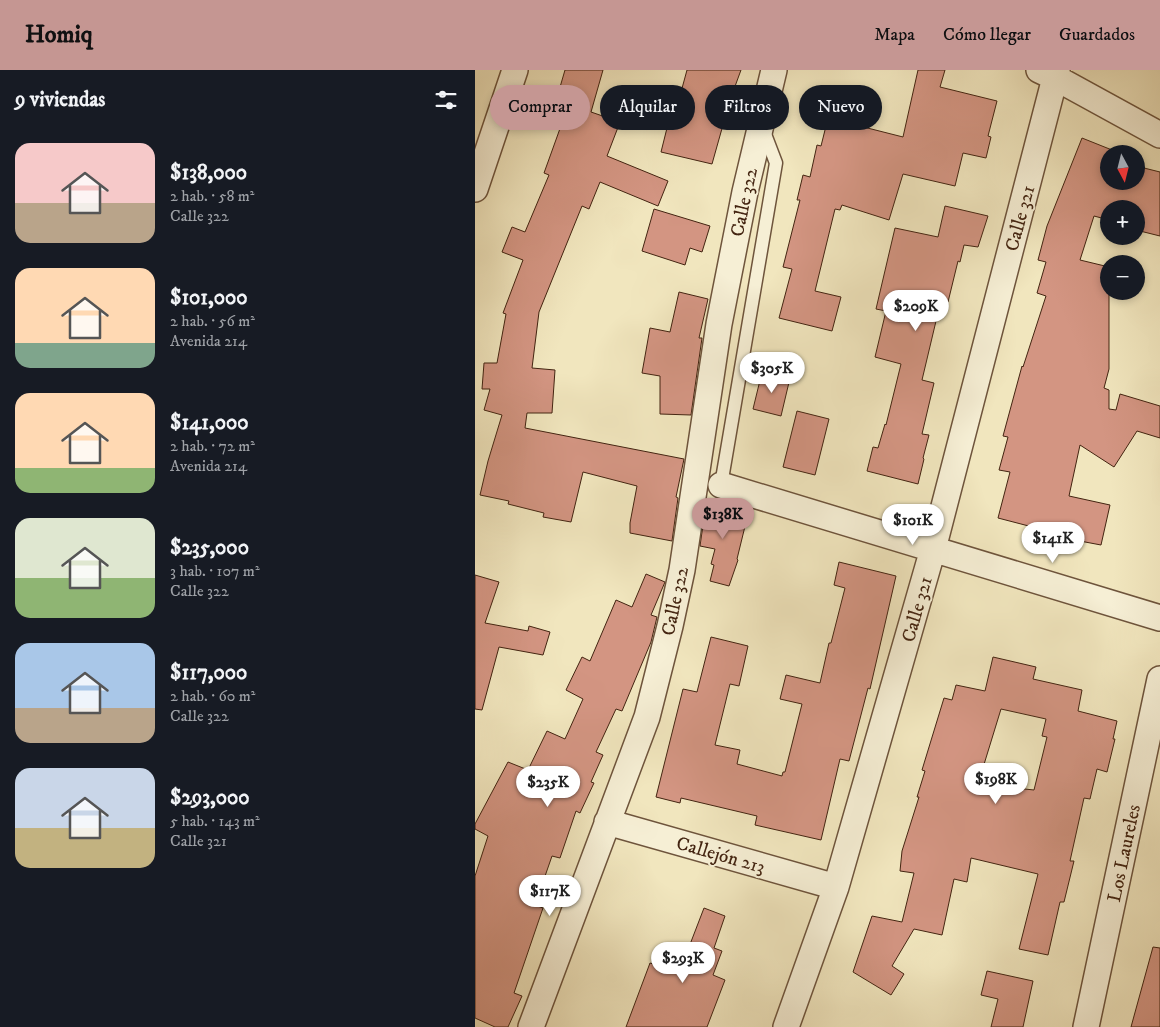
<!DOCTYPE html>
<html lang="es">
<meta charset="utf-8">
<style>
body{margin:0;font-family:"IM FELL DW Pica",serif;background:#242831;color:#f1f3f6;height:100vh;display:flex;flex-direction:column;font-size:19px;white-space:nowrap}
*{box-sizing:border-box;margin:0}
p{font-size:16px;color:#9ea1a6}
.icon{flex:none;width:28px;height:28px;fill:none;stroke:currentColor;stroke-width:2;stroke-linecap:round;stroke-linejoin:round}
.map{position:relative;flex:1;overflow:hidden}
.drawer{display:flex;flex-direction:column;background:#171b24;width:475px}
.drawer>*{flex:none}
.top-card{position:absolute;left:15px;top:15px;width:475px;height:45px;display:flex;gap:10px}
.needle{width:32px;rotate:173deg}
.controls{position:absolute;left:625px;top:75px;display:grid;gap:10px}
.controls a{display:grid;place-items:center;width:45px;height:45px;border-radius:50%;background:#171b24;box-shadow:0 2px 8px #0003;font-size:25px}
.price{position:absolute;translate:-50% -42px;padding:0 11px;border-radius:18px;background:#fff;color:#222;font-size:16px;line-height:32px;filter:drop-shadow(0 1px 2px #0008)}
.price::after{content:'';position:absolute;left:50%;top:30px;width:15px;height:11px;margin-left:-8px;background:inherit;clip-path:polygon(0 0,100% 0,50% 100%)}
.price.selected{background:#c59692;color:#111}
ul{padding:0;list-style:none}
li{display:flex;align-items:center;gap:15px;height:125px;padding:0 15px}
li span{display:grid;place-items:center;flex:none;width:140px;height:100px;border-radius:15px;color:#555}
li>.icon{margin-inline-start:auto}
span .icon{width:60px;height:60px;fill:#fffc;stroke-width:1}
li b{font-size:21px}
h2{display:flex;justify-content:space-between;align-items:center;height:60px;padding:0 15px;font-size:21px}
.tag{padding:0 18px;border-radius:22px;background:#171b24;box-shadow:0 2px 8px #0003;font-size:18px;line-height:45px}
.tag.selected{background:#c59692;color:#111}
header{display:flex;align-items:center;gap:30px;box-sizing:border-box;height:70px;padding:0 25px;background:#c59692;color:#111}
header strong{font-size:24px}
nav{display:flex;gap:28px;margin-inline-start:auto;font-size:18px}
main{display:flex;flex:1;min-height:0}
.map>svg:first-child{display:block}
.building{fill:#d39582;stroke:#432411;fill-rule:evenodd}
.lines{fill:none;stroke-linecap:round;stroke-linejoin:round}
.lane-casing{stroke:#6e543c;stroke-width:15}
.street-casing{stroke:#6e543c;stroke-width:28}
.lane{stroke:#f6efd5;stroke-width:12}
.street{stroke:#f6efd5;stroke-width:25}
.labels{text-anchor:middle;stroke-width:4;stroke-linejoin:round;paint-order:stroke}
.street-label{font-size:19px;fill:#432411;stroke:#f6efd5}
</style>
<header>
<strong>Homiq</strong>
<nav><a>Mapa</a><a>Cómo llegar</a><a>Guardados</a></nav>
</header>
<main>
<section class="drawer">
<h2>9 viviendas<svg class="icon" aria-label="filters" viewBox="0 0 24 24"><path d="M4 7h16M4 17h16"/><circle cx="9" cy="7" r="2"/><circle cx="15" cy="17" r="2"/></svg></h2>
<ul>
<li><span style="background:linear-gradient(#f6c9c9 60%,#b9a48a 0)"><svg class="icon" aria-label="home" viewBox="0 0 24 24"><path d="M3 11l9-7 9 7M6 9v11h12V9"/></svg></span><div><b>$138,000</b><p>2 hab. · 58 m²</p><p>Calle 322</p></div></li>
<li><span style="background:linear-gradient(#ffd9b3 75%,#7fa58c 0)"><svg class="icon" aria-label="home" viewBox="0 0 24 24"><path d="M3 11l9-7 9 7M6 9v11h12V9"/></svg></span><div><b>$101,000</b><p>2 hab. · 56 m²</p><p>Avenida 214</p></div></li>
<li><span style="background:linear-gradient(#ffd9b3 75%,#8fb573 0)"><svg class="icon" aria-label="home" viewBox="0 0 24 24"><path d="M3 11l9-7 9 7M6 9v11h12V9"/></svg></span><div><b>$141,000</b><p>2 hab. · 72 m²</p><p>Avenida 214</p></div></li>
<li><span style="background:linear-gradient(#dfe7d0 60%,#8fb573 0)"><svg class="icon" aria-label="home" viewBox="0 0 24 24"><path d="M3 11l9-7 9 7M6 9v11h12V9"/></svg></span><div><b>$235,000</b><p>3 hab. · 107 m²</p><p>Calle 322</p></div></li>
<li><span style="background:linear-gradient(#a9c7e8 65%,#b9a48a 0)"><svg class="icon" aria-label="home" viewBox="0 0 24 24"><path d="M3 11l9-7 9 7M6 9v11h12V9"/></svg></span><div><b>$117,000</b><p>2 hab. · 60 m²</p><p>Calle 322</p></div></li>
<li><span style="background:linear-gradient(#c9d6e8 60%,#c2b280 0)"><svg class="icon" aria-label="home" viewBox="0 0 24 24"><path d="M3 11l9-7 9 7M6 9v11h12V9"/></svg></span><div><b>$293,000</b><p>5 hab. · 143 m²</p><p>Calle 321</p></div></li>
</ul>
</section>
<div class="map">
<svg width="685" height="957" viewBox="0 0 685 957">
<rect width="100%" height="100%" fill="#f1e6be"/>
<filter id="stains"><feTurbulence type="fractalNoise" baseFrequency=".004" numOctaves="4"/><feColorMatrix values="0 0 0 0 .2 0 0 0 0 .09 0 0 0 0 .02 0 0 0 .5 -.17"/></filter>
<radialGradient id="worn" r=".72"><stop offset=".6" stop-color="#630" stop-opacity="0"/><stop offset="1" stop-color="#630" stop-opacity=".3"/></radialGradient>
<path class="building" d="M90 0H128L116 42 145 52 132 86 193 111 183 136 125 112 114 139 107 136 64 242 57 298 80 300 77 343H52L50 358 209 389 201 427 203 428 197 471 155 463V453L162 416 108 402 96 452 68 447 69 443 33 434 34 431 5 425 13 391 27 345 9 340 15 319H7L9 293H22L31 244 28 243 48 190 27 182 37 157 50 162 74 105 69 103 96 28 83 24Z
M212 0H266L255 30 237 94 186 82 193 54 197 55Z
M443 0H470L465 17 522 31 513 66 516 67 511 88 488 83 480 116 428 104 414 150 367 135 365 140 360 139 340 221 366 227 357 261 304 248 317 199 308 197 325 130H322L328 105 335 107 342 75 346 76 353 48 428 67Z
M607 68 642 82 641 84H634V111H661V96L685 102V166L661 160V139H634V150L619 146 605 190 634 197V299L629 318 634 320V339L641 340 645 324 685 336V368L662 361 639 397 605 375 594 426 635 435 626 475 568 464 569 460 523 448 535 402 524 400 533 367 528 366 547 296 548 297 571 226 562 223 571 192 563 190 572 156Z
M470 136 513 146 503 177 489 175 485 192 483 191 473 232 466 230 447 310 459 313 447 364 454 365 448 388 449 389 443 414 392 401 398 377 403 378 410 354 411 355 426 294 400 287 411 241 401 239 420 158 463 167Z
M179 139 235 156 227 182 215 178 210 195 167 181Z
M204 222 233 229 224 268H227L216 345 185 344V306L167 303 175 258 195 262Z
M287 302 315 308 306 346 278 339Z
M322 341 354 349 340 405 308 397Z
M231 434 273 444 262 489 263 490 254 516 235 511 239 495 236 494 240 479 225 476Z
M364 492 421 506 395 619 393 618 374 691 365 689 346 770 280 755 282 746 206 728 205 733 181 727 208 619 222 622 236 567 273 576 264 616 255 614 240 675 265 680 262 694 307 706 308 702H310L327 634 305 629 311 605 345 613 354 573H356L370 518 359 515Z
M171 504 190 512 176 545 182 547 176 572 147 641 141 639 121 682 128 685 116 712 119 713 105 743 101 741 85 788 77 786 60 835 68 838 39 923 47 926 33 957H20L0 948V806L13 766 0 759V754L33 692 53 700 72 661 90 669 108 629 91 620 107 587 115 591 141 530 157 537Z
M0 505 24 512 10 553 53 561 54 556 75 562 68 585 24 577 7 640 0 639Z
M518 587 561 597 558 609 607 620 603 641 642 651 638 669H640L632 702 622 699 615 729 609 728 595 791H599L589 832H585L573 885 544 879 563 804 496 788 492 812 479 809 467 865 439 859 417 896 429 904 416 925 378 902 397 846 427 852 439 803 425 801 427 781 444 727H442L450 701 447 700 469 628 477 630 481 615 510 621ZM526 639 571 649 567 666 572 667 559 720 503 714Z
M229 838 250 846 239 878 247 881 238 905 250 910 232 957H151L175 893 204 903Z
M678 877 685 878V957H656Z
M512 901 558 911 548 957H516L523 929 506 925Z"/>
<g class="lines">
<defs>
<path id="lane" d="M246 415 301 93 288 59"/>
<path id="street" d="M564 0 581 8 685 65
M0 119 40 0
M246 415 685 548
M132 752 361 817
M56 957 172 647 195 556 207 500 244 254 270 122 299 0
M311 957 361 817 458 479 582 0
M611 957 685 609"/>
</defs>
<use href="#lane" class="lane-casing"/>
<use href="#street" class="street-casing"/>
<use href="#lane" class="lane"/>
<use href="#street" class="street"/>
</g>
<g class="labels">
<g class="street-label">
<text transform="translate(268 132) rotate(-78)" y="7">Calle 322</text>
<text transform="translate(544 148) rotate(-75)" y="7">Calle 321</text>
<text transform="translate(199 531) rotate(-78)" y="7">Calle 322</text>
<text transform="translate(441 539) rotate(-74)" y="7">Calle 321</text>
<text transform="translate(648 783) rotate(-78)" y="7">Los Laureles</text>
<text transform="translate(246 784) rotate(16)" y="7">Callejón 213</text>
</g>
</g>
<rect width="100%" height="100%" filter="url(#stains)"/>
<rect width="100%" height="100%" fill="url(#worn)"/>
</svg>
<div class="controls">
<a><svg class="needle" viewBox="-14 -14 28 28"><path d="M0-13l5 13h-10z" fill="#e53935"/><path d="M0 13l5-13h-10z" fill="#9ea1a6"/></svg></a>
<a>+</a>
<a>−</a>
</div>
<b class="price" style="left:441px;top:262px">$209K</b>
<b class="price" style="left:297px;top:324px">$305K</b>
<b class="price selected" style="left:248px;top:470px">$138K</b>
<b class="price" style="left:438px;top:476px">$101K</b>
<b class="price" style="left:578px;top:494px">$141K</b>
<b class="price" style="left:521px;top:735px">$198K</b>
<b class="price" style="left:73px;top:738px">$235K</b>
<b class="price" style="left:75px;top:847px">$117K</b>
<b class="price" style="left:208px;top:914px">$293K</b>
<div class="top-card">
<a class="tag selected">Comprar</a>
<a class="tag">Alquilar</a>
<a class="tag">Filtros</a>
<a class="tag">Nuevo</a>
</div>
</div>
</main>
